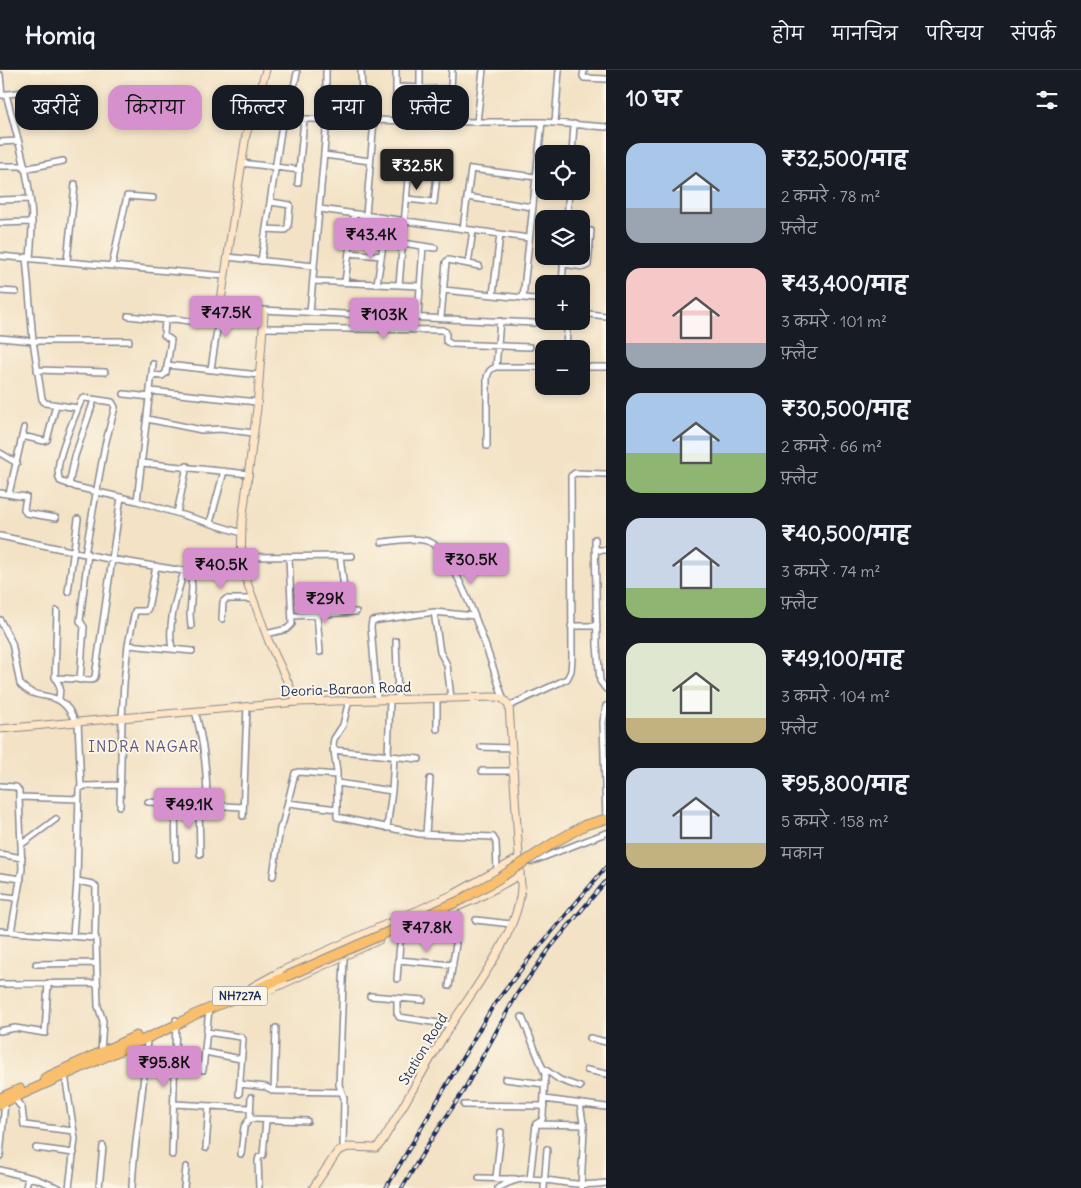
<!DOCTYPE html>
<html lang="hi">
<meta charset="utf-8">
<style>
body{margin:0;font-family:Delius,"Playpen Sans Deva",sans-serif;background:#242831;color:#f1f3f6;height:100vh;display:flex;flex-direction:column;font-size:19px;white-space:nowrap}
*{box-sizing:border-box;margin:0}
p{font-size:16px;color:#9ea1a6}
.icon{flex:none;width:28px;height:28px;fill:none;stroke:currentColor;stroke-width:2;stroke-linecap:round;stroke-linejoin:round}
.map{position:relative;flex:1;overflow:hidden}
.side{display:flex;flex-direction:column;background:#171b24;width:475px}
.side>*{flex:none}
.guide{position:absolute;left:15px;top:15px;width:475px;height:45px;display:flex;gap:10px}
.tools{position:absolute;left:535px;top:75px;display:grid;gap:10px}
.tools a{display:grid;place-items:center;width:55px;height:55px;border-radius:10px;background:#171b24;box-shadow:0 2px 8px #0003;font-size:25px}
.price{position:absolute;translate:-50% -42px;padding:0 11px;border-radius:5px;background:#d690ce;color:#111;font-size:16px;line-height:32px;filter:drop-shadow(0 1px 2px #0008)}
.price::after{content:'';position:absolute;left:50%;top:30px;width:15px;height:11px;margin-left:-8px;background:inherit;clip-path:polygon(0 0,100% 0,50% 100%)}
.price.on{background:#222;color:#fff}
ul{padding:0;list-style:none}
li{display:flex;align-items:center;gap:15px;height:125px;padding:0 20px}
li span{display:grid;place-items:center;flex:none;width:140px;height:100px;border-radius:15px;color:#555}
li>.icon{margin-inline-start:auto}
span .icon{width:60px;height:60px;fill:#fffc;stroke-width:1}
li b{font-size:21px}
h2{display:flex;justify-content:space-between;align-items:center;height:60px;padding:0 20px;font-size:21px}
.tag{padding:0 18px;border-radius:15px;background:#171b24;box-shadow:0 2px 8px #0003;font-size:18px;line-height:45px}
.tag.on{background:#d690ce;color:#111}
header{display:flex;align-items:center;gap:30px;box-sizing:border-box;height:70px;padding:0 25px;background:#171b24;border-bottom:1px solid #363941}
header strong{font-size:24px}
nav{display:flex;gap:28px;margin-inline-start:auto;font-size:18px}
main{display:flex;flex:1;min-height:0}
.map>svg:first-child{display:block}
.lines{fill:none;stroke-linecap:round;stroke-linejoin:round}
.street-casing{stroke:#878892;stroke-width:8}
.secondary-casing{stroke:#878892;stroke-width:9}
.highway-casing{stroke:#878892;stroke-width:11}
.street{stroke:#fff;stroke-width:5}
.secondary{stroke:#fde5c5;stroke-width:7}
.highway{stroke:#f9bf6d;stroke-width:9}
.rail-casing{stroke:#1b2f5e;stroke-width:4}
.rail{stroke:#fcf5e5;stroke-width:2;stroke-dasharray:5.5;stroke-linecap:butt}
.highway-bridge-casing{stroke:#878892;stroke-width:11;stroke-linecap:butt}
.highway-bridge{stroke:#f9bf6d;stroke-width:9}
.labels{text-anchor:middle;stroke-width:4;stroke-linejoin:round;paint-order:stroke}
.shield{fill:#fcf5e5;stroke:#5e6a86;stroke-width:1}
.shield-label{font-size:12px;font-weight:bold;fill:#1b2f5e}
.street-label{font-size:14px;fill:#1b2f5e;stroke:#fcf5e5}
.neighbourhood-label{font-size:15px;letter-spacing:1px;fill:#5c5785;stroke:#fcf5e5}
</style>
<header>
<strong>Homiq</strong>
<nav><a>होम</a><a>मानचित्र</a><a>परिचय</a><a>संपर्क</a></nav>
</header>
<main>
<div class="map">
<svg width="606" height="1118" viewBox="0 0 606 1118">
<rect width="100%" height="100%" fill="#fcf5e5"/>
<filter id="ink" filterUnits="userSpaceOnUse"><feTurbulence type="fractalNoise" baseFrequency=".02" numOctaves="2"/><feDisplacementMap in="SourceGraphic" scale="10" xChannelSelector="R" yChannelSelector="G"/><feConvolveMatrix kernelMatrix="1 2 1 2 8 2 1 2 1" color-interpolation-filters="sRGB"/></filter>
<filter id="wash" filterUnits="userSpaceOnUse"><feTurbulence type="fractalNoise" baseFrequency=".0096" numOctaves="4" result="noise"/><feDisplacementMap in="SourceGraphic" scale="20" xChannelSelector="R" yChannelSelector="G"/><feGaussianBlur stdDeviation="1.12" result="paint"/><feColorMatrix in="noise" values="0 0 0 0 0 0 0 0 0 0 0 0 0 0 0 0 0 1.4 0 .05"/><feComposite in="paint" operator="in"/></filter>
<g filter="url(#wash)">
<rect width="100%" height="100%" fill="#f3e2c5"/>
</g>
<g filter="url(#ink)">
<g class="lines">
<defs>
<path id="street" d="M326 0V28
M361 0 363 50
M584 0 583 6 584 8 606 9
M0 5 2 25
M396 17 451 19 452 0
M420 18V0
M6 24C16 63 32 113 32 153 32 165 31 176 30 188
M0 25 41 20
M252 48 477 52H543L606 57
M287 48 297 3
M396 50V0
M477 52 483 0
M555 53 559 0
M0 72 18 71
M572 84 574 54
M324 85 370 91
M242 93 300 100
M0 96H24
M24 99 63 91
M298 113 304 49
M467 127 532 137
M0 130 29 129
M320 139 528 168
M366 145 374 50
M567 149 569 121
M0 153 32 152
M266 159 285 160 288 157 290 135 271 132
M463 159 471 99 536 107
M351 165 393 170
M403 173 435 178
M349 183 381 186
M0 186 225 206
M26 187 33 271 42 329 45 333 78 338C72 355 52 395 60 411L76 417 137 431 242 463
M227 187 314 196
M67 191 75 114
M261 191 283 48
M468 194 473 160
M563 194 584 197 588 195 591 161
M112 195 127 126 153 128
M313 211 420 216
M345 212 354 144
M377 214 384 169
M562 214 564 186
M399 215 409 97C416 93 430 93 438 96L434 132 407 129
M443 220 544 230
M0 221 16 222
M493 225 500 164
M523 228 542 52
M581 239 589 244 606 246
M261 240 534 253
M310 242 327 49
M128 246 165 250 175 249 218 255
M418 246 423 176
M441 247 446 192 448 190 479 196
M263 258 442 260 446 262V271L451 274 530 277
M0 268 33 271H129
M566 279 567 261
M167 295 259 305
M496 297 500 251
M581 297H606
M211 299 221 234
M37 300 105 302
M152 305 162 306 166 303 171 270 164 265 165 250
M150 321 257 332
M124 324 150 327
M78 338 82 329 85 328 112 332 115 337 105 375 85 484
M147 349 202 360 220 359 254 363
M22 366 44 371 47 370 56 335
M487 376V307C489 301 490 299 496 297H544
M0 383 17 393
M142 393 249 404
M69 415 75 386 94 330
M0 423 26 427 24 439 26 443 56 448
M9 424 24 358
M137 431 153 294
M177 443 187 396
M210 453 224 401
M0 466 104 488 184 501 190 500 197 492 241 496
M595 469 597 575 600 611 606 619
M382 472C396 471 418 466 432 473 459 487 493 597 503 628
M595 480H606
M340 486 347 542
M241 487 352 486
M190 500 192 517 190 544 191 556
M68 522 78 449
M57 541 55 607 60 617 59 629
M434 542 440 582 447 595 451 628
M317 544 320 582
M293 546 356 542
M222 549 223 532 226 529H252
M0 550 12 573 20 614C40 636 59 613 76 653
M571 556H597
M266 564 287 559 292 554 289 488
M396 571 398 629
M128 575 192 581
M172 579C167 552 177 526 184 501
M56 608 92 610 95 607 121 427
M80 610 84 557 80 551 88 484
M437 628V659
M377 629 371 557 372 551 434 542 475 546
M349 630 343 655 334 669 333 674 337 702V747L419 764 493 767 496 772 497 801
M509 636 567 609 571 601 572 588 571 406 575 403 606 404
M606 636 603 652 606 748
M195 641C204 674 207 700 207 735
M78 652 81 717
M481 677 512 678
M333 680 419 689
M388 686 390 629
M482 701H513
M337 713 392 721
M0 716 16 717 19 721V727L22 799 11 862
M19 727 79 729
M148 732 243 737
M175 733 176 789
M288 733 337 739
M199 734 200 784
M120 736 122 648 124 613 128 575 135 541H146L148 538 156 496
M243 746 247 636
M387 758 392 721 394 687
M426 764 430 709
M22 774 56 749
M0 784 22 788
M531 792 606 763
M0 806 21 809
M273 806 280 758 283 752 295 703 299 702 337 705
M77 811 93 814 96 817 95 868
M0 826 17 828
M476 850 511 854
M0 861 96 868 98 936 103 951 101 982
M73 866 77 811 79 719 84 716 121 715
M398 890 453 895
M36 894 97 893
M397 909 401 861
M0 914 97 913
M449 916 456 874
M370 926 423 930
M397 928V943L399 947 451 955
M522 947 545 1004 543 1046 542 1050 536 1054 530 1109
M0 961 15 958 45 963 48 913
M207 962 241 967 243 969 239 1024
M590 968 606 972
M205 982 241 989
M543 998 560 1010 580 1017
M203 1000 209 939
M587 1000 606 1004
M65 1005 75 1069 69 1118
M505 1009 545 1014
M240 1014 266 1017 274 1021 341 1022
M274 1021 276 958
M251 1027 250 1046 252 1049 307 1051
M14 1028 22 1038 24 1055 74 1061
M544 1029 606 1037
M174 1034 250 1038
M580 1034 584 1059 581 1118
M464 1035 544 1036
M536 1054 584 1055
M36 1078 74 1083
M206 1078 209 1036
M343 1078 344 1028 339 1015 344 888
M241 1084 244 1057 250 1048
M172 1085 176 950
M0 1086 5 1032
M0 1100 36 1109 59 1118
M479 1108 516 1109
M496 1108 501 1062
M26 1118 28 1107
M99 1118 103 1076
M132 1118C134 1068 145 1018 147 968
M184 1118 186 1097
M259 1118 258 1091 259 1087 263 1085 266 1050
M498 1118C506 1114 514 1109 524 1109 554 1108 574 1118 606 1113
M544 1118 547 1079"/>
<path id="secondary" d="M266 0 246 65 221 231V234L226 237 258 239 261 240 264 244 257 338 242 452 241 496 269 572 297 632
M0 659 297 632 493 627C501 627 505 629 509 636L521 816C520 861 475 917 451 955 427 993 405 1034 381 1073L376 1078 348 1077 338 1081 313 1118
M421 852 476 829 520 805
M252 917 283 900 454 824 519 788
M249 924 272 919 379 870"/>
<path id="highway" d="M45 1008 136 966
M0 1028 20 1019
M0 1034 174 956 194 945 285 907"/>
</defs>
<use href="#street" class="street-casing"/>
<use href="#secondary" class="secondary-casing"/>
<use href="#highway" class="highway-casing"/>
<use href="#street" class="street"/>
<use href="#secondary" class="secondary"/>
<use href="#highway" class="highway"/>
<defs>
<path id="rail" d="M386 1118 493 936 529 889 606 797
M402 1118 432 1068 463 1022 517 924 550 878 606 811"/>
</defs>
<use href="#rail" class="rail-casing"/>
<use href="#rail" class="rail"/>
<defs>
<path id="highway-bridge" d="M285 907 459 831 498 809 555 772 585 755 606 749"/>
</defs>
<use href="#highway-bridge" class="highway-bridge-casing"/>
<use href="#highway-bridge" class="highway-bridge"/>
</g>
</g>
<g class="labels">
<rect class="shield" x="212.5" y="916.5" width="55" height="19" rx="4"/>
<g class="shield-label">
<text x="240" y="930">NH727A</text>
</g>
<g class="street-label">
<text transform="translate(346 619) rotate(-2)" y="5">Deoria-Baraon Road</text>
<text transform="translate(423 979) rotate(-59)" y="5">Station Road</text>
</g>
<g class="neighbourhood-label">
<text x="144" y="682">INDRA NAGAR</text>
</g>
</g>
</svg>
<div class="tools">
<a><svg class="icon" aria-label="locate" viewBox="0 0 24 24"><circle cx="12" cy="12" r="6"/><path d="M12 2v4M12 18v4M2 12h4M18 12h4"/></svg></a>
<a><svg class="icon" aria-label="layers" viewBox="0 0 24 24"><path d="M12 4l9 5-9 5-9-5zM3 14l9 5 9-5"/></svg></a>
<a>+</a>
<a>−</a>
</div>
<b class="price on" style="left:417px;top:121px">₹32.5K</b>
<b class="price" style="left:371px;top:190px">₹43.4K</b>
<b class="price" style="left:226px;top:268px">₹47.5K</b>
<b class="price" style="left:384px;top:270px">₹103K</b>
<b class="price" style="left:471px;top:515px">₹30.5K</b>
<b class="price" style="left:221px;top:520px">₹40.5K</b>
<b class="price" style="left:325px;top:554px">₹29K</b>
<b class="price" style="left:189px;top:760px">₹49.1K</b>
<b class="price" style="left:427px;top:883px">₹47.8K</b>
<b class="price" style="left:164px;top:1018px">₹95.8K</b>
<div class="guide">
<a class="tag">खरीदें</a>
<a class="tag on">किराया</a>
<a class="tag">फ़िल्टर</a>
<a class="tag">नया</a>
<a class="tag">फ़्लैट</a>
</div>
</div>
<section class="side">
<h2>10 घर<svg class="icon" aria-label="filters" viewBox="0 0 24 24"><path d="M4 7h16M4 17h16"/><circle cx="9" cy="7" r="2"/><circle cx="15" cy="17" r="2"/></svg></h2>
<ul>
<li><span style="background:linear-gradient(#a9c7e8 65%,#9aa5b1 0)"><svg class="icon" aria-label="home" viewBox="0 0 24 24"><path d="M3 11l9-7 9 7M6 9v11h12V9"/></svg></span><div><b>₹32,500/माह</b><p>2 कमरे · 78 m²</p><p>फ़्लैट</p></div></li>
<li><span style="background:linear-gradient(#f6c9c9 75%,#9aa5b1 0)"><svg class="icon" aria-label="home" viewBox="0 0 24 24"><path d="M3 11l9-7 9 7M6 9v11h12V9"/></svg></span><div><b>₹43,400/माह</b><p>3 कमरे · 101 m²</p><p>फ़्लैट</p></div></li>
<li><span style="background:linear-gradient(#a9c7e8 60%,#8fb573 0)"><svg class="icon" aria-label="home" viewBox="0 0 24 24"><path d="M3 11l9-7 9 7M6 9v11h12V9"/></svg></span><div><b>₹30,500/माह</b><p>2 कमरे · 66 m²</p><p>फ़्लैट</p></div></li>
<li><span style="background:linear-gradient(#c9d6e8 70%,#8fb573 0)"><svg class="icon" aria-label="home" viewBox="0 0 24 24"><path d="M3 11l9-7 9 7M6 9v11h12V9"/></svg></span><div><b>₹40,500/माह</b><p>3 कमरे · 74 m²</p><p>फ़्लैट</p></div></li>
<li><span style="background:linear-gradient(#dfe7d0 75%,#c2b280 0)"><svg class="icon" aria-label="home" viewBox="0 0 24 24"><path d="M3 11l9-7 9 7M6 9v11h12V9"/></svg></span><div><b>₹49,100/माह</b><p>3 कमरे · 104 m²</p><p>फ़्लैट</p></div></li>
<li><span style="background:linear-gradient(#c9d6e8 75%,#c2b280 0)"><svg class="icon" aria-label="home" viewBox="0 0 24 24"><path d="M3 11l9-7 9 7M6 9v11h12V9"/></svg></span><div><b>₹95,800/माह</b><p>5 कमरे · 158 m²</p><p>मकान</p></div></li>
</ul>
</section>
</main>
